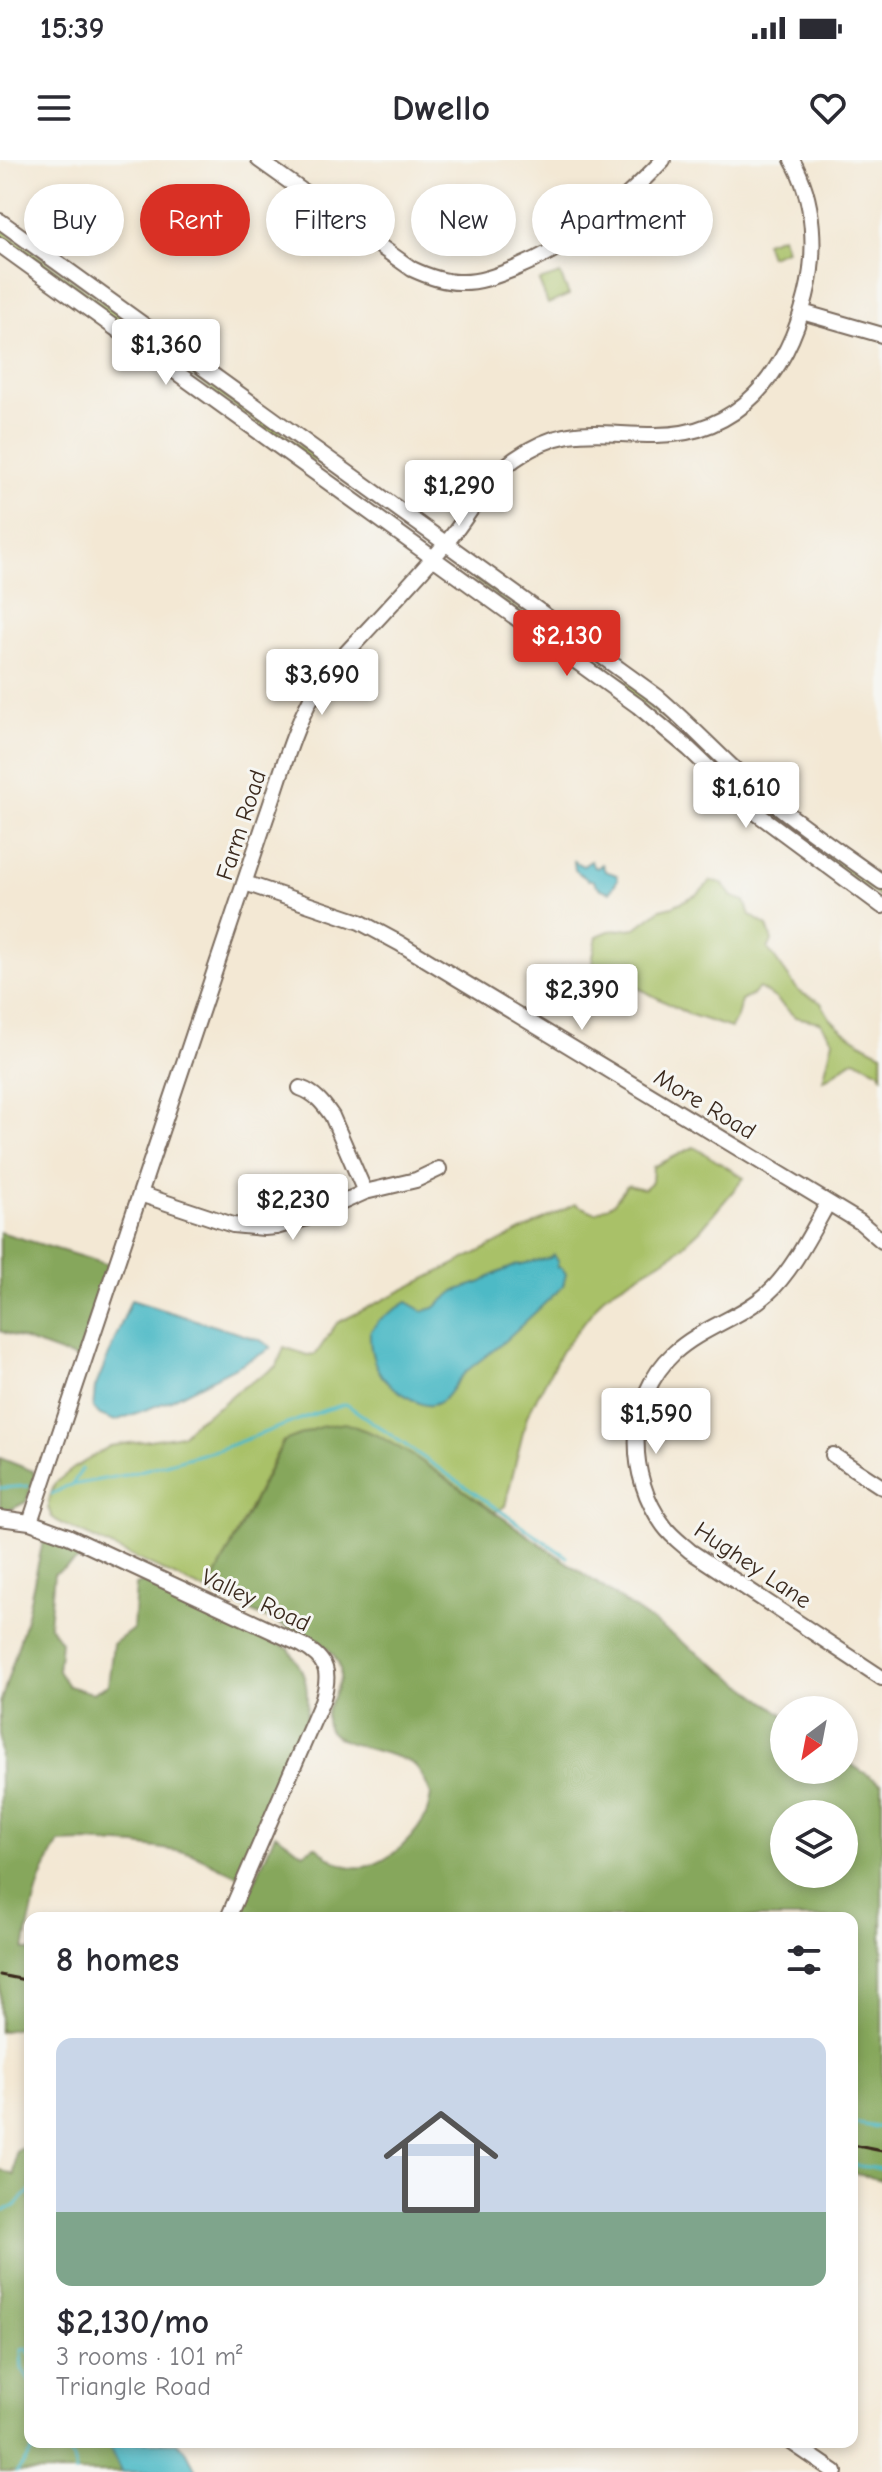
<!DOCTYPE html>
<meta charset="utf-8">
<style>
body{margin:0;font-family:"Comic Neue",sans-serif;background:#f2f2f3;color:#2b2b33;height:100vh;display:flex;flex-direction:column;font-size:30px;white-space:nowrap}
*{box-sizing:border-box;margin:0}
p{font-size:26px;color:#7c7c81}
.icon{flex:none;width:44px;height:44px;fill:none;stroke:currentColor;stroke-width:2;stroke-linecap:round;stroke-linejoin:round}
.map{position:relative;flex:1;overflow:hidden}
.side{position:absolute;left:24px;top:1752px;width:834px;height:536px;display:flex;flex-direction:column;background:#fff;border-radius:16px;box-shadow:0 4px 12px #0003}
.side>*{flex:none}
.guide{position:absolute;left:24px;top:24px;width:834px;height:72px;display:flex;gap:16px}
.needle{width:52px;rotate:212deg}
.fabs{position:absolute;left:770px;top:1536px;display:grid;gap:16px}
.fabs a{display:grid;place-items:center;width:88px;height:88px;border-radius:50%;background:#fff;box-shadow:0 4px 12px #0003;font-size:40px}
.price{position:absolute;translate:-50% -68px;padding:0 18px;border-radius:8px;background:#fff;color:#222;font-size:26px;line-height:52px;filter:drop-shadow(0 2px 4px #0008)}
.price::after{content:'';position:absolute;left:50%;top:48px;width:24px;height:18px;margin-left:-12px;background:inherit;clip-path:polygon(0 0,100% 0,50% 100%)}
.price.active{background:#d93025;color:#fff}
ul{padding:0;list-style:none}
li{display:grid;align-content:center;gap:16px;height:424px;padding:0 32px}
li span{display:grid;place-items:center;height:248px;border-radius:16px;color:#555}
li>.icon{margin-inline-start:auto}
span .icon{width:144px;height:144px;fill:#fffc;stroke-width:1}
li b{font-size:34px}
h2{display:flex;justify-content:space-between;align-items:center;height:96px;padding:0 32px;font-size:34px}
.tag{padding:0 28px;border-radius:36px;background:#fff;box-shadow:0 4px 12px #0003;font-size:28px;line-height:72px}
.tag.active{background:#d93025;color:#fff}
.status{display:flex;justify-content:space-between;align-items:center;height:56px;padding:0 40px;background:#fff;direction:ltr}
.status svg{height:22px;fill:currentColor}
header{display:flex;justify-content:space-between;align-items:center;height:104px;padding:0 32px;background:#fff;font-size:36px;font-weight:600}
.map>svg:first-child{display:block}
.green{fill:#a9c167;stroke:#727642;stroke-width:2}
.forest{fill:#86a75c;stroke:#60683d;stroke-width:2;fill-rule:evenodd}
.water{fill:#4dbac6;stroke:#447272;stroke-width:2}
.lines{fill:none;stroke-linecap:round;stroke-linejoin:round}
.stream{stroke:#4dbac6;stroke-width:3}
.minor-casing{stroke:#7b6c5e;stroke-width:18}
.minor{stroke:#fff;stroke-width:14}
.rail{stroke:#3b2a1e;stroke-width:3}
.labels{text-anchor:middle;stroke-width:6;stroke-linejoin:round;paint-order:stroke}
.street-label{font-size:24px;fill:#3b2a1e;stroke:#f6f6f2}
</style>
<div class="status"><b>15:39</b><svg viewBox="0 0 49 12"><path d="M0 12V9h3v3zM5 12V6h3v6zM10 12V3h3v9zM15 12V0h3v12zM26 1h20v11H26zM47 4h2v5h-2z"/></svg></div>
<header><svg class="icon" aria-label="menu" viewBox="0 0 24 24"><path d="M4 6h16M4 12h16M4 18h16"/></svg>Dwello<svg class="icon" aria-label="heart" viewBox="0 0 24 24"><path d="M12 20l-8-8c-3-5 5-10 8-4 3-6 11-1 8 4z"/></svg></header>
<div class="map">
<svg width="882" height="2312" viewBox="0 0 882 2312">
<rect width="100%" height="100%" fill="#f6f6f2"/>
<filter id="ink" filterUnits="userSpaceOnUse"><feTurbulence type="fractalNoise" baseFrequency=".0125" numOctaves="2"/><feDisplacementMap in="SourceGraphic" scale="16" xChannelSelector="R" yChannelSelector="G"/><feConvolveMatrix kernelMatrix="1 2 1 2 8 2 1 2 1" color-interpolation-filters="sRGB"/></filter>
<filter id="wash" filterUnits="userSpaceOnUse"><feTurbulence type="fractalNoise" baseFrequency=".006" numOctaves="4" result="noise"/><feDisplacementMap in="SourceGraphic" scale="32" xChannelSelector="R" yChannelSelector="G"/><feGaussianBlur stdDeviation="1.8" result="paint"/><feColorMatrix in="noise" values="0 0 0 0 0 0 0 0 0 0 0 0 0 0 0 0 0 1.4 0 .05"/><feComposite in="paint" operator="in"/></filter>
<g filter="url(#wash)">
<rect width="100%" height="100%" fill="#f3e8d4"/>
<path class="green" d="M0 68 412 367V368L330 310 298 292 0 79Z
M782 76 786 90 770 96 765 82Z
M560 114 569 135 548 144 539 121Z
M460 407 542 466 568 479 660 546 799 671 769 650 741 626 694 581 474 420Z
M821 685 882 729V739L827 699 821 689Z
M711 721 723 724 732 737 745 741 750 755 767 766 772 781 768 789C779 803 787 816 798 830 803 836 813 837 820 842 824 846 826 853 830 858 845 874 862 884 882 893V915L879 911 855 899C843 905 835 915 823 920L833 880 820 862 795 857 775 838 759 828 752 835 741 841 737 857 731 868 688 854 629 823 594 810 593 797 597 776 609 771 636 768 661 749 673 746 698 734Z
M694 987 744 1018 701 1069 675 1093 605 1135 561 1192 527 1256 505 1346 495 1352 415 1297 283 1281 208 1432 60 1363 52 1357 48 1348V1342L55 1323 74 1308 110 1286 182 1275 196 1261 221 1245 237 1231 277 1206 284 1187 307 1195 316 1194 337 1163 575 1044 596 1053 614 1043 627 1025 644 1029 652 1022 653 1007Z"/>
<path class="forest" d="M0 1072 109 1105 77 1199 0 1171Z
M345 1263 377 1275 415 1297 721 1509 784 1555V1610H844V1600L882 1624V2020L852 2013V1758H239L275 1674 303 1693 315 1686C326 1694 333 1702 347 1706 378 1714 409 1684 424 1659 428 1653 429 1643 431 1635 427 1626 421 1609 413 1604 394 1591 337 1587 328 1568 315 1541 369 1516 318 1481L208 1432 284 1281 320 1267ZM784 1654H844V1714H784Z
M0 1298 33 1311 35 1316 26 1342 12 1349H0Z
M43 1381 59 1385 80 1399 54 1414 49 1465 61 1482 58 1511 68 1526 92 1533 108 1525 113 1484 133 1469 136 1425 143 1422 289 1489C307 1515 309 1527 306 1558L238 1716 191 1693 136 1685 85 1682 59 1683C38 1715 31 1753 24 1790H30V1868L22 1867 0 1872V1544L25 1463Z
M30 1984V2282H114L123 2312H0V2010L14 2015 16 1991Z"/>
<path class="water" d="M574 701 583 706 591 701 593 706 597 708 602 704 605 711 617 715 618 719 610 732 601 729 592 720H588L575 710Z
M554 1095 558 1101 557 1107 562 1108 566 1114 563 1126C542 1146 521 1166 500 1185 487 1196 473 1204 462 1216 452 1226 447 1243 431 1245 420 1247 402 1233 393 1227 376 1215 369 1192 370 1172L379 1160 407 1142 423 1151 434 1148 455 1131 482 1122 493 1115 517 1105 550 1098Z
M131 1140 260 1180 271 1187 265 1192 169 1241 115 1261 100 1255 93 1248 95 1228Z
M107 2282H177L185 2289 197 2312H121Z"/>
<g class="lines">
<path class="stream" d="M72 1325 82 1309
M0 1328 28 1326
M52 1334 67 1326 125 1315 220 1289 325 1250 346 1244 567 1397
M852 1963 882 1968
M852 2005 882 2009
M0 2050C16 2050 19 2040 30 2031
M30 2194 26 2189 21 2190 22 2209 30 2222
M58 2282 73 2299 76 2312
M17 2312 39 2282"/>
</g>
</g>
<g filter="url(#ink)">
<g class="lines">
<defs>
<path id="minor" d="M259 0 412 109C427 116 443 122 459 122 478 123 496 116 514 109 577 83 616 49 663 0
M0 61 658 537C691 565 720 597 753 626 794 661 839 691 882 722
M0 85 638 546 689 589 755 652 882 746
M802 152 882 175
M245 723 360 762 399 783 860 1062 882 1081
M300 928C315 933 323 943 332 956L365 1032
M140 1034 233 1065 264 1068 276 1067 307 1058 365 1032 416 1020 439 1009
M828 1043C812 1071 792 1112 767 1134 740 1158 701 1168 674 1193 626 1238 626 1315 664 1366 671 1376 681 1383 690 1391L882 1518
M833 1295 882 1327
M0 1358 30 1362 68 1376 302 1485C328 1500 331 1513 322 1541L228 1758
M30 1362 266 658C283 610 295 560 323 518 364 473 407 429 446 383 469 357 486 319 515 299 565 263 598 275 654 275 740 276 787 212 806 136 817 93 815 39 792 0
M791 2282 835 2312"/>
</defs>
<use href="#minor" class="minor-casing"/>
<use href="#minor" class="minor"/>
<path class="rail" d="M0 1815 30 1821
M852 1985 882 1991"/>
</g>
</g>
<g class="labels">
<g class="street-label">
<text transform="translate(241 665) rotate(-72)" y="8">Farm Road</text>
<text transform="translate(705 944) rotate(31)" y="8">More Road</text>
<text transform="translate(753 1405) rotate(34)" y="8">Hughey Lane</text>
<text transform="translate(256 1440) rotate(25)" y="8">Valley Road</text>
</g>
</g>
</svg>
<div class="fabs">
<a><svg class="needle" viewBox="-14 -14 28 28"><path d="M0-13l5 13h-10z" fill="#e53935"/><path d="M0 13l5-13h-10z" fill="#7c7c81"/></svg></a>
<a><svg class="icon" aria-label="layers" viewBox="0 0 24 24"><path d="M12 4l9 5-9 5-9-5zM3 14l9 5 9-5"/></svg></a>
</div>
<b class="price" style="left:166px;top:227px">$1,360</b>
<b class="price" style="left:459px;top:368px">$1,290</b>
<b class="price active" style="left:567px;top:518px">$2,130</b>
<b class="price" style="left:322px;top:557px">$3,690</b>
<b class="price" style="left:746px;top:670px">$1,610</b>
<b class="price" style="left:582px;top:872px">$2,390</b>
<b class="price" style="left:293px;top:1082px">$2,230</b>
<b class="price" style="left:656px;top:1296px">$1,590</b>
<div class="guide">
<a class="tag">Buy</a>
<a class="tag active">Rent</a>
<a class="tag">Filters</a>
<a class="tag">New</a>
<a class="tag">Apartment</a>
</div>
<section class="side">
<h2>8 homes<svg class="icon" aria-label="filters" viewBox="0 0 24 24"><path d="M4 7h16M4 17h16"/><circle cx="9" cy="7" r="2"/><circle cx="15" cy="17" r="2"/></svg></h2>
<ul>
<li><span style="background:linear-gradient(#c9d6e8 70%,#7fa58c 0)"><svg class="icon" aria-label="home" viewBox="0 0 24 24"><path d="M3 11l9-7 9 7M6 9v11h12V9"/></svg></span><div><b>$2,130/mo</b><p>3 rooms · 101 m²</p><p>Triangle Road</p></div></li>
</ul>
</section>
</div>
